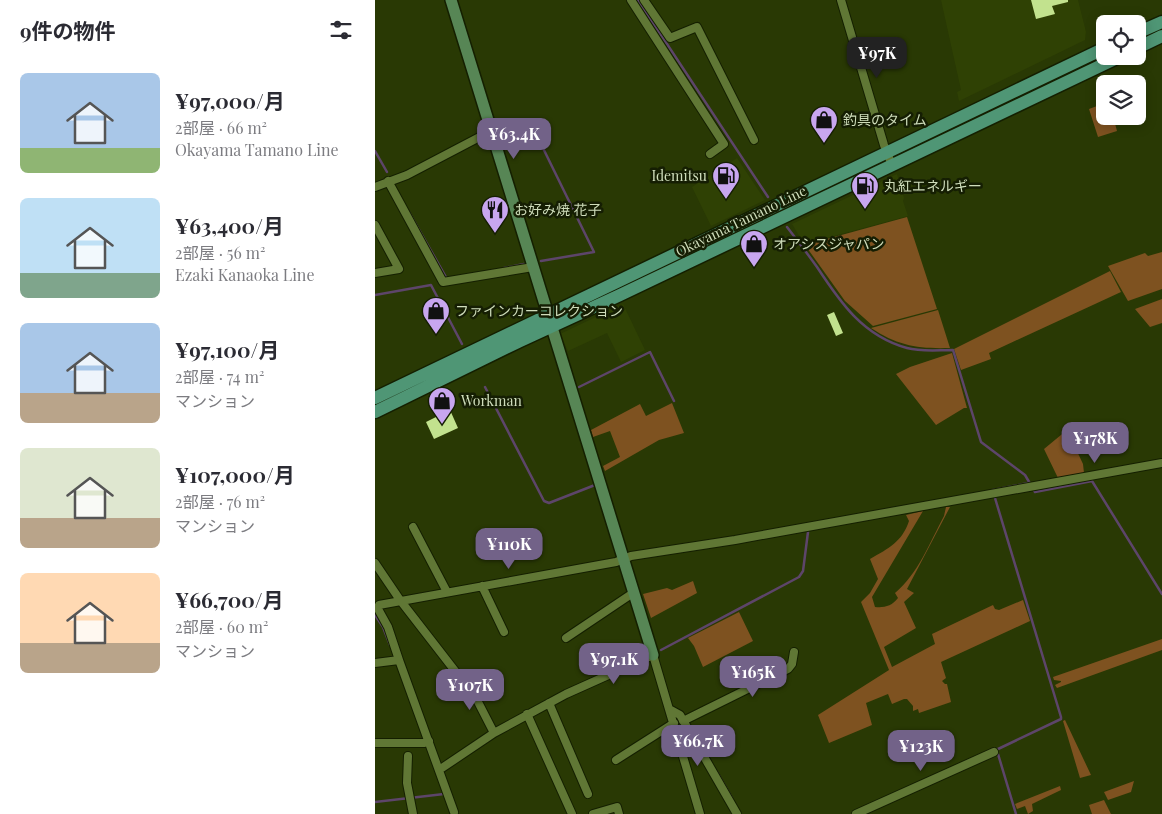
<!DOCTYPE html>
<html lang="ja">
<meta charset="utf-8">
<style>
body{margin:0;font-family:"Playfair Display","Noto Sans JP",serif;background:#f2f2f3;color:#2b2b33;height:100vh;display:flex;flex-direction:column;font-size:19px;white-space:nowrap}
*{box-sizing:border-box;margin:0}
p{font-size:16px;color:#7c7c81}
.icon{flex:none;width:28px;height:28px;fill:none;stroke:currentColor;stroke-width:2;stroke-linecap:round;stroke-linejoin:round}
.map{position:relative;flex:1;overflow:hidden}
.panel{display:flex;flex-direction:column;background:#fff;width:375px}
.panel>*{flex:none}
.buttons{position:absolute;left:721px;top:15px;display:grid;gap:10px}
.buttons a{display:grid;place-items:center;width:50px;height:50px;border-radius:8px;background:#fff;box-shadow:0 2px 12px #0003;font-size:25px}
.price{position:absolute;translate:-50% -42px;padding:0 11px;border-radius:10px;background:#726288;color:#fff;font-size:16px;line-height:32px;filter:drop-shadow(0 1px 2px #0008)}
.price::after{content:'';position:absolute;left:50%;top:30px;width:15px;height:11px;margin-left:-8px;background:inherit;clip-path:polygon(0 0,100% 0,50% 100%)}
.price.selected{background:#222;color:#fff}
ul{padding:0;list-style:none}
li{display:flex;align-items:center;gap:15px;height:125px;padding:0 20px}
li span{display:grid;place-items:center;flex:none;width:140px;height:100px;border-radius:8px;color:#555}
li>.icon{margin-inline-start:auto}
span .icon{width:60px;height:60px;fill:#fffc;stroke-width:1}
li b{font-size:21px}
h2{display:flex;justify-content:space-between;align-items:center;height:60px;padding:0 20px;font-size:21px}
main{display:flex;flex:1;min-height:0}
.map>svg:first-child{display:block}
.built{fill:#2f4104}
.green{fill:#7e5220}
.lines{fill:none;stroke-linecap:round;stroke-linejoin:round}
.stream{stroke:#5d456a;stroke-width:2.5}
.building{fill:#c2e28e}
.street-casing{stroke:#141f00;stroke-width:10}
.secondary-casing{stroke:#141f00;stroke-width:14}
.primary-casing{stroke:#141f00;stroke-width:15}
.street{stroke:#607735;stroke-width:8}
.secondary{stroke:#578655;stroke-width:11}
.primary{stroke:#4f9675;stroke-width:12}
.labels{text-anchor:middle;stroke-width:5;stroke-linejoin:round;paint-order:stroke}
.poi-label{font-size:14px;fill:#cfddbb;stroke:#151e03;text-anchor:start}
.street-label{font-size:14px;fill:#cfddbb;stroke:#151e03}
</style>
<main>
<section class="panel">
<h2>9件の物件<svg class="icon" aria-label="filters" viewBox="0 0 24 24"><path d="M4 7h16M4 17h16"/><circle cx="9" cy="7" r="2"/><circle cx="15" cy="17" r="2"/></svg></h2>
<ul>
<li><span style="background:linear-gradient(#a9c7e8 75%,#8fb573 0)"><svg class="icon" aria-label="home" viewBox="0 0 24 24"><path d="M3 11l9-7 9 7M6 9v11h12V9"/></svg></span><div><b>¥97,000/月</b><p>2部屋 · 66 m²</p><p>Okayama Tamano Line</p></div></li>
<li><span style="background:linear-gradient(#bfe0f5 75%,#7fa58c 0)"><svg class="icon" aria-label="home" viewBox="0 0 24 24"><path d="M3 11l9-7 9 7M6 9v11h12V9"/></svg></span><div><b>¥63,400/月</b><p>2部屋 · 56 m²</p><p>Ezaki Kanaoka Line</p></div></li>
<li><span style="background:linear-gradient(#a9c7e8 70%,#b9a48a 0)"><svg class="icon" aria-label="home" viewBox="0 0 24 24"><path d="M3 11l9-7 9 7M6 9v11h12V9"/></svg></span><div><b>¥97,100/月</b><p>2部屋 · 74 m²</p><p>マンション</p></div></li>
<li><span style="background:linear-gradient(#dfe7d0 70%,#b9a48a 0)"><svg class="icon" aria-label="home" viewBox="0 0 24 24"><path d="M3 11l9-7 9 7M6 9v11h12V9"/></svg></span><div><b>¥107,000/月</b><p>2部屋 · 76 m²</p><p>マンション</p></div></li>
<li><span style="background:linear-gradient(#ffd9b3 70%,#b9a48a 0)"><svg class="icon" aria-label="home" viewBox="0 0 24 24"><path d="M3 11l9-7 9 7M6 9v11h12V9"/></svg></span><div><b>¥66,700/月</b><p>2部屋 · 60 m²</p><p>マンション</p></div></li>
</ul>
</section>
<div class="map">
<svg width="787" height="814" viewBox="0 0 787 814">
<rect width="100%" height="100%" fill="#293904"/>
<path class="built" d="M566 0H703L711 32 710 40 584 101 582 92 586 90Z
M362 158 390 200 336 226 317 187Z
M522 174 529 198 528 201 533 216 429 244 417 224Z
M248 304 270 350 246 362 232 333 193 351 185 334Z"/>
<path class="green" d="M730 103V116H738L742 131 723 137 714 109Z
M532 217 562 309 498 326 470 301 430 245Z
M787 252V289L753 301 733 266 770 253 773 256Z
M735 271 746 292 614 353 616 359 586 370 579 349Z
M787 299V323L775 327 760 309Z
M563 310 575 348C544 349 523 346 496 328Z
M577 353 592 408H589L561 425 521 374 535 367Z
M297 403 309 433 284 440 230 471 228 466 245 457 235 431 218 437 216 430 265 404 271 416Z
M692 430 708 464 709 473 683 478 669 449Z
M571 507H575L532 589 539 593 529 602 541 628 509 647 517 667 560 644 557 634 618 605 620 609 624 610 648 600 655 621 566 662 571 678 567 681 570 684H572L576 702 544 713 543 709 538 711V706L532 699H529L517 704 513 694 491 703 497 725 454 743 443 715 514 670 486 602 495 593 503 579 495 559C514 548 527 542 534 521L531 515 548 511 497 597 500 607C509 608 517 606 523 598L520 593C543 574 555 542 569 516Z
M318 581 322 593 276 618 268 594 292 588 297 590Z
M364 612 378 641 328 667 319 646 313 638Z
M787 639V650L682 688 680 685 686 682V681L679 680 678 677Z
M690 720 716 775 705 778 688 721Z
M759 781 756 792 733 800 729 792Z
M685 786 686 790 657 804 658 811 653 814 650 806 642 809 640 804Z
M729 800 736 814H717L714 805Z"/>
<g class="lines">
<path class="stream" d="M263 0 393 197
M0 151 12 172
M34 212 72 279
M412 227C422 240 432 253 442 267 465 302 488 336 532 348 547 352 562 350 578 350L606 442 650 475 660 492 717 481 787 594
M166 261 219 252 166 144
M129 268 149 264
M0 295 56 285 87 344
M110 387 169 501 174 503 220 485
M204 387 275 352 299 401
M618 490 653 483
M620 498 686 717V719L621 750
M0 615 8 627 15 645
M286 650 424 577 428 571 433 532
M623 754 641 814
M342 772 357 798
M0 802 69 794"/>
</g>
<path class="building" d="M656 0H693V2L677 6 680 14 661 19Z
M459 312 468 333 461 336 452 315Z
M75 410 83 428 59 439 51 422Z"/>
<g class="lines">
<defs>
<path id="street" d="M256 0 349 144 335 154
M269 0 295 38 322 27 379 140
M466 0 509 145 517 165
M13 181 68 282 158 267
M0 187 32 175 116 131
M0 225 24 269 0 273
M38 527 72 592
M0 563 25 600 101 698 119 733 191 694 278 655 325 814
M107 586 129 632
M191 638 258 593
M24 660 79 812
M0 663 24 660 13 627 3 609 4 605 241 562 256 556 360 540 787 463
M174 703 213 794
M294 709 305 715 362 814
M152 714 197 814
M308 721 413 669 417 664 419 652
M0 743H49L54 741
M33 756 32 783 38 814
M241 760 299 723
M64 770 119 733
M218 814 242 807 244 814
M481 814 619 752"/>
<path id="secondary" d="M76 0 278 655"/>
<path id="primary" d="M762 33 787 22
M762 48 787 36
M0 398 730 48
M0 412 143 342 245 295 746 56"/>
</defs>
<use href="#street" class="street-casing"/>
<use href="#secondary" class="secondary-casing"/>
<use href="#primary" class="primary-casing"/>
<use href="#street" class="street"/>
<use href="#secondary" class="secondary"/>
<use href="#primary" class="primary"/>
</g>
<defs>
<symbol id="shop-pin" viewBox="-11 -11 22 30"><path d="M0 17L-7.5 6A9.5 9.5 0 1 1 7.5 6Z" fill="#c8a6ef" stroke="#151e03"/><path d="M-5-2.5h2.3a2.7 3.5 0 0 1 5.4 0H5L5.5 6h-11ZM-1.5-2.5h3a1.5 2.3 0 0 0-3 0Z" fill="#111"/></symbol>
<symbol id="fuel-pin" viewBox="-11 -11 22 30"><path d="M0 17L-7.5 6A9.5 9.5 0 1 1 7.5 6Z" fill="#c8a6ef" stroke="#151e03"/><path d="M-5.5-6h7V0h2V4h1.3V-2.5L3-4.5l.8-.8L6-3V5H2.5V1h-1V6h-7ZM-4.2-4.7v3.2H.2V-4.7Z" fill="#111"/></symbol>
<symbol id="restaurant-pin" viewBox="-11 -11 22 30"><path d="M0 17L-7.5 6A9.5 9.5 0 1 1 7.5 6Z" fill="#c8a6ef" stroke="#151e03"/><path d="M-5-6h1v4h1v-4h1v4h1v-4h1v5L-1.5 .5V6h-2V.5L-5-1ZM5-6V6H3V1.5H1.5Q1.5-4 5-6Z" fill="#111"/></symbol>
</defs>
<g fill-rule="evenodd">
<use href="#shop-pin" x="433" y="104" width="32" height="43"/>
<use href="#fuel-pin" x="335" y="160" width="32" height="43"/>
<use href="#fuel-pin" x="474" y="170" width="32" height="43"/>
<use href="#restaurant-pin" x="104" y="194" width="32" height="43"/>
<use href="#shop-pin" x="363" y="228" width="32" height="43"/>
<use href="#shop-pin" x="45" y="295" width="32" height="43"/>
<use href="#shop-pin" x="51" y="385" width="32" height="43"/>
</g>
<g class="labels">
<g class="poi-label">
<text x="468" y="125">釣具のタイム</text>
<text x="332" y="181" text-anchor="end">Idemitsu</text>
<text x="509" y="191">丸紅エネルギー</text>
<text x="139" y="215">お好み焼 花子</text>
<text x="398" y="249">オアシスジャパン</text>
<text x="80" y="316">ファインカーコレクション</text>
<text x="86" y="406">Workman</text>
</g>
<g class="street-label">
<text transform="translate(366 221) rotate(-26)" y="5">Okayama Tamano Line</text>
</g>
</g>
</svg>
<div class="buttons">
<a><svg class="icon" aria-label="locate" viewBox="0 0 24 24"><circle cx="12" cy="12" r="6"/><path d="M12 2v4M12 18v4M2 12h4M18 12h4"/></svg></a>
<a><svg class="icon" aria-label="layers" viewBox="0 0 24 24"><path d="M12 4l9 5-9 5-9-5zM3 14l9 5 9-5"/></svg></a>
</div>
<b class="price selected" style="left:502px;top:79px">¥97K</b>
<b class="price" style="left:139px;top:160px">¥63.4K</b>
<b class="price" style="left:720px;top:464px">¥178K</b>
<b class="price" style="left:134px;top:570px">¥110K</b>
<b class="price" style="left:239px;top:685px">¥97.1K</b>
<b class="price" style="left:378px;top:698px">¥165K</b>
<b class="price" style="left:95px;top:711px">¥107K</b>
<b class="price" style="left:323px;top:767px">¥66.7K</b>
<b class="price" style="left:546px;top:772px">¥123K</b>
</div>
</main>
